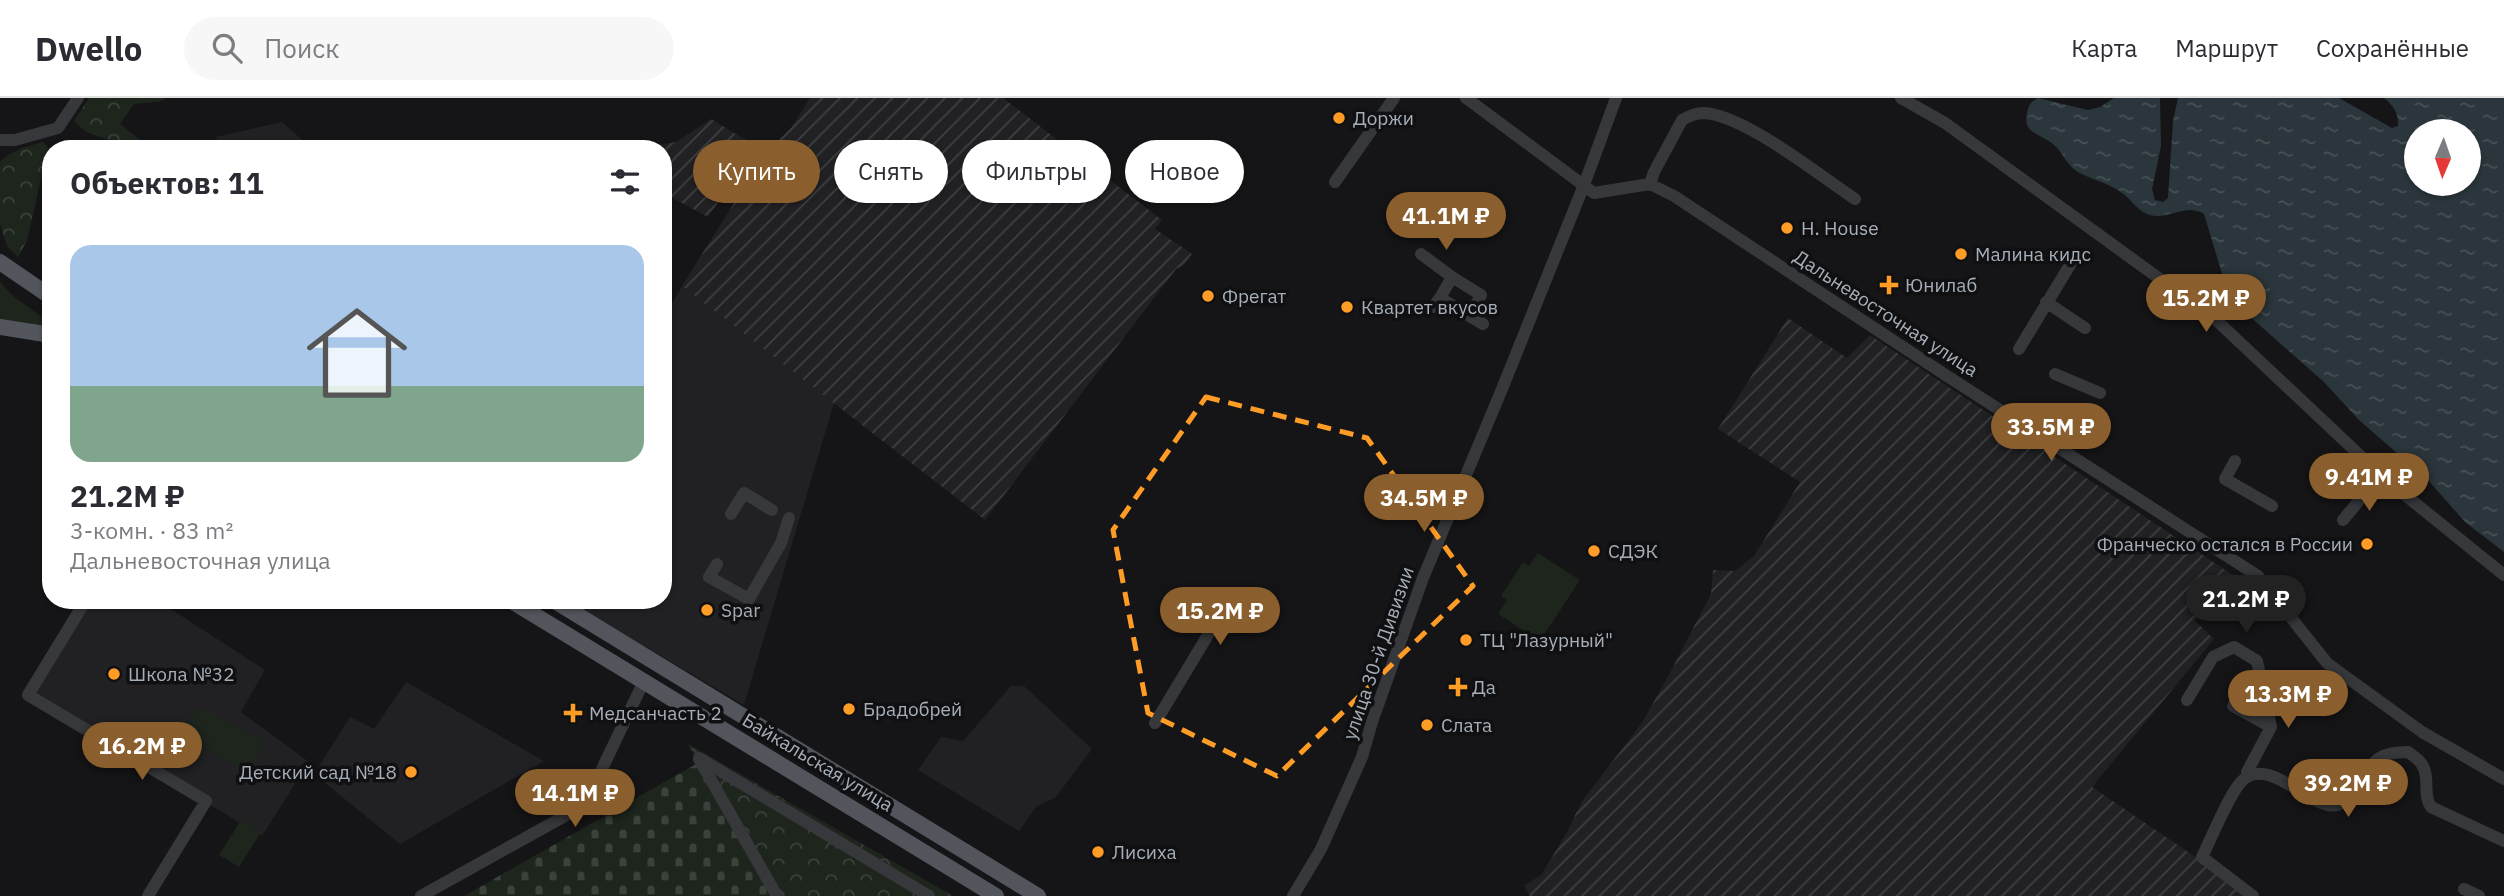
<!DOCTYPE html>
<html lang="ru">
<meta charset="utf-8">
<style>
body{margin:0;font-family:"IBM Plex Sans",sans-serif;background:#f7f7f7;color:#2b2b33;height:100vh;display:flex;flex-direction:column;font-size:26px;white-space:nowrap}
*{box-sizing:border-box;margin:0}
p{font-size:23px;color:#7c7c81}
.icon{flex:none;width:38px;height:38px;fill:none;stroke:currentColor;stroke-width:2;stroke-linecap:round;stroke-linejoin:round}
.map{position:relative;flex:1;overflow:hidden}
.details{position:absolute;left:42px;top:42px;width:630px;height:469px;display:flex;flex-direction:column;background:#fff;border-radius:28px;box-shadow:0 2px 5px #0004}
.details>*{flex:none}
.banner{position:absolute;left:693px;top:42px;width:665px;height:63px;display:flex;gap:14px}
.needle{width:46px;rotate:182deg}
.tools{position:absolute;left:2404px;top:21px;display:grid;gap:14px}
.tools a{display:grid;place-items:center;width:77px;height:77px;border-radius:50%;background:#fff;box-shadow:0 2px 5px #0004;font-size:35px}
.price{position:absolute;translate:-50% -60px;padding:0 16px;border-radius:24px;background:#8a5e2d;color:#fff;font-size:23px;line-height:46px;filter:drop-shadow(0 2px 4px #0008)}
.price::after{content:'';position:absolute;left:50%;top:42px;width:21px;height:16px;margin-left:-10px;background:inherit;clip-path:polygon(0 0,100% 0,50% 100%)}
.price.selected{background:#222;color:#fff}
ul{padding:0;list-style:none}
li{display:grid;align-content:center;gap:14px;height:371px;padding:0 28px}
li span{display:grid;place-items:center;height:217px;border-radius:21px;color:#555}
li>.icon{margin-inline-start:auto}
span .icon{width:126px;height:126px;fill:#fffc;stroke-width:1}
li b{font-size:30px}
h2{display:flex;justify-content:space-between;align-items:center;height:84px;padding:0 28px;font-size:30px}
.chip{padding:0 24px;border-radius:32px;background:#fff;box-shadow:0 2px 5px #0004;font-size:24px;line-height:63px}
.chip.selected{background:#8a5e2d;color:#fff}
header{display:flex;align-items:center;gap:42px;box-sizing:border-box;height:98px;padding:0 35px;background:#fff;border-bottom:2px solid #e1e1e2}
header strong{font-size:33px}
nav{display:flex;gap:38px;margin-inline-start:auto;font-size:24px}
.search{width:490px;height:63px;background:#f7f7f7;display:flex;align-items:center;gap:18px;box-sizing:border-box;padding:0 24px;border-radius:38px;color:#7c7c81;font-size:26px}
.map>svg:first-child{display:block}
.built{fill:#212124}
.industrial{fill:url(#industrial-furrows)}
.green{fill:#1d251d}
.forest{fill:url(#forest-crowns)}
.cemetery{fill:url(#cemetery-stones)}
.water{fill:url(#water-ripples);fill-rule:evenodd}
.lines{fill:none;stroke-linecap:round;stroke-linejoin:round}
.minor{stroke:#36383c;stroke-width:12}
.major{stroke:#52555c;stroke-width:16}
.marked{fill:none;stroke:#ff9c25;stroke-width:5;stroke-dasharray:14 9;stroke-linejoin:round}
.poi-dot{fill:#ff9c25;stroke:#101012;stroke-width:2.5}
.labels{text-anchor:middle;stroke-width:7;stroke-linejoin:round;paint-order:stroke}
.poi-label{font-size:19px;fill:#a6aeb8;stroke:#101012;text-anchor:start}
.street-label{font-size:19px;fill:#a6aeb8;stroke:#101012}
</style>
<header>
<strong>Dwello</strong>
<div class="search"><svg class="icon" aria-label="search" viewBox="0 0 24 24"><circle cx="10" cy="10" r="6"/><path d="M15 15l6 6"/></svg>Поиск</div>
<nav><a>Карта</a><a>Маршрут</a><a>Сохранённые</a></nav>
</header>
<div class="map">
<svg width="2504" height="798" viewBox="0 0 2504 798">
<defs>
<pattern id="industrial-furrows" width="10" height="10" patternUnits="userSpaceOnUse" patternTransform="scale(1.75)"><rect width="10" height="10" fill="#212124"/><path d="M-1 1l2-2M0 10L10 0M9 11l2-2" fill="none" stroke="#3e3f42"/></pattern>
<pattern id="forest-crowns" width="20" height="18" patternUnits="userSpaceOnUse" patternTransform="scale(1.75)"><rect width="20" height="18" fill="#1d251d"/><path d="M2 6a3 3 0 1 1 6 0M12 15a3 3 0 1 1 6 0" fill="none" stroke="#3b423c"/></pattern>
<pattern id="cemetery-stones" width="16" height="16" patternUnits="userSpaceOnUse" patternTransform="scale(1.75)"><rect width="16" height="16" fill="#1d251d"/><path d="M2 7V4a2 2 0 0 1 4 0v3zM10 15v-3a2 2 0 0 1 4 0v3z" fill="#3b423c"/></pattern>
<pattern id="water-ripples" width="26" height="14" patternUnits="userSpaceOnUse" patternTransform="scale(1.75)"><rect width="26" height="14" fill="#2a363c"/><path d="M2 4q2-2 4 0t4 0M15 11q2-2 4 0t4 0" fill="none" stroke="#465156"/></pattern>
</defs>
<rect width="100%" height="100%" fill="#151517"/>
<path class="built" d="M282 24 313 51H215L220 50 216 39Z
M682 188 834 305 744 607 566 502H663V221Z
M88 502H157L265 572 241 614 309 664 262 738 28 597Z
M406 584 544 663 400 746 314 676 350 619 374 631Z
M1011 588H1024L1092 651 1056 699 1036 709 1019 733 918 672 941 639 963 643Z"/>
<path class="industrial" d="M810 0H1003L1162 122 1155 131 1192 156 1184 167 1176 171 985 422 682 188 766 54 791 30Z
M711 21 756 48 708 119 663 95V51H633L676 44Z
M1788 220 1847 260 1870 237 2233 477 2195 523 2214 541 2092 689 2212 770 2247 798H1530L1524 788 1541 777 1566 736 1582 703 1642 625 1672 571 1711 496 1713 472 1735 473 1754 458 1800 384 1718 331Z"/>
<path class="green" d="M0 183C15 205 38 211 51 230L0 222Z
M1538 455 1580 482 1540 543 1498 516 1507 502 1501 498 1523 464 1529 468Z
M205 611 262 643 263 649 251 671 245 672 186 640 184 632 195 613Z
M241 722 261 734 239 769 219 757Z"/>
<path class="forest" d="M89 0H165L162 3 134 6 120 26 146 47C121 43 90 43 74 23Z
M43 44 48 49 27 143 18 159 7 148 0 126V64C10 53 28 48 43 44Z
M688 646 953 798H772Z"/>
<path class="cemetery" d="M698 665 772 798H464Z"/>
<path class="water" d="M2038 0 2088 12 2100 9 2114 0H2160L2161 48 2152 91 2155 102 2163 104 2168 100 2173 23 2178 0H2339L2392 30 2398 28C2399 16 2393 7 2384 0H2504V454L2465 424 2428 382 2359 322 2324 284 2247 216 2224 182 2204 116C2185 104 2167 124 2147 116 2136 111 2131 101 2122 95 2109 85 2092 82 2078 74 2066 67 2063 54 2053 46 2040 35 2020 36 2028 11 2030 5 2032 3 2038 0ZM2417 33H2469V86H2417Z"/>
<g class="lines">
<path class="minor" d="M1466 0 1594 95 1650 86 1674 98 1947 278 2258 478 2327 565 2422 634 2504 681
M1901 0 1945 25 2215 221 2384 380 2504 477
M0 42H15L58 30 78 0
M1335 84 1394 0
M1650 86 1654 74 1682 22C1689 18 1695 15 1703 15 1743 16 1819 77 1855 101
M1421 156 1452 179
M1440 200 1452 179 1481 197 1470 218
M2046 204 2085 230
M1433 209 1440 200 1483 226
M2019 251 2076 157
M2055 276 2100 295
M2235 363 2225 381 2272 408
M731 416 744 395 772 412
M2343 422 2371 388
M717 466 709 479 749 501 781 445 789 420
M86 502 28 597 206 703 148 798
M2246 585 2233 608 2271 629 2247 674
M2187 602 2213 559 2234 549 2257 563 2271 629
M1155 625 1220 517
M699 660 929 798
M699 661 777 798
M2464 791 2479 798
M421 798 572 714 590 696 644 583
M1293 798 1321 751 1362 659 1372 624 1423 480 1502 291 1584 87 1616 0
M2253 798 2202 759C2211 741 2230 694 2242 683 2271 655 2315 718 2340 706 2344 705 2346 701 2349 699 2375 676 2363 654 2408 654 2412 657 2418 661 2421 665 2431 679 2422 697 2431 709L2504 743"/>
<path class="major" d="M0 164 51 199
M0 229 51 237
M510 502 996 798
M553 502 1038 798"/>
</g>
<path class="marked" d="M1206 299 1367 340 1473 488 1277 678 1148 615 1113 432Z"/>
<g class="poi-dot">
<circle cx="1339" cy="20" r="7"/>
<circle cx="1787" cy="130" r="7"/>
<circle cx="1961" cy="156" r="7"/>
<path d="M1885.5 176.5h7v7h7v7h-7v7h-7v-7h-7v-7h7z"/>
<circle cx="1208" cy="198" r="7"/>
<circle cx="1347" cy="209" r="7"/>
<circle cx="2367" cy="446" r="7"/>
<circle cx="1594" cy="453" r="7"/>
<circle cx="707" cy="512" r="7"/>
<circle cx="1466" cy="542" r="7"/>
<circle cx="114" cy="576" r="7"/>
<path d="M1454.5 578.5h7v7h7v7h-7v7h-7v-7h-7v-7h7z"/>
<circle cx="849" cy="611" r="7"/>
<path d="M569.5 604.5h7v7h7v7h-7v7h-7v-7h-7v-7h7z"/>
<circle cx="1427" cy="627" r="7"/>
<circle cx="411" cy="674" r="7"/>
<circle cx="1098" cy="754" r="7"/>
</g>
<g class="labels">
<g class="poi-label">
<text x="1353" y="27">Доржи</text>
<text x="1801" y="137">H. House</text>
<text x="1975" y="163">Малина кидс</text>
<text x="1905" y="194">Юнилаб</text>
<text x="1222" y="205">Фрегат</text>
<text x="1361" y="216">Квартет вкусов</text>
<text x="2353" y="453" text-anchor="end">Франческо остался в России</text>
<text x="1608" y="460">СДЭК</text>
<text x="721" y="519">Spar</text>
<text x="1480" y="549">ТЦ "Лазурный"</text>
<text x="128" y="583">Школа №32</text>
<text x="1472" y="596">Да</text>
<text x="863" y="618">Брадобрей</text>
<text x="589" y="622">Медсанчасть 2</text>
<text x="1441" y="634">Слата</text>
<text x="397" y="681" text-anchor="end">Детский сад №18</text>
<text x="1112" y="761">Лисиха</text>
</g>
<g class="street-label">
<text transform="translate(1886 215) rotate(33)" y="7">Дальневосточная улица</text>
<text transform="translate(1378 555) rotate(-71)" y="7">улица 30-й Дивизии</text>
<text transform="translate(818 664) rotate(31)" y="7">Байкальская улица</text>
</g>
</g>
</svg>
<div class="tools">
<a><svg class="needle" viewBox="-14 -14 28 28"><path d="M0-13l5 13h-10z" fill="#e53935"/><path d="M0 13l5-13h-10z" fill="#7c7c81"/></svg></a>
</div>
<b class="price" style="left:1446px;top:154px">41.1M ₽</b>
<b class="price" style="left:2206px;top:236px">15.2M ₽</b>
<b class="price" style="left:2051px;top:365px">33.5M ₽</b>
<b class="price" style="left:2369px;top:415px">9.41M ₽</b>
<b class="price" style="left:1424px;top:436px">34.5M ₽</b>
<b class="price selected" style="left:2246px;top:537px">21.2M ₽</b>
<b class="price" style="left:1220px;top:549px">15.2M ₽</b>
<b class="price" style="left:2288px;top:632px">13.3M ₽</b>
<b class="price" style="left:142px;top:684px">16.2M ₽</b>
<b class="price" style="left:2348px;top:721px">39.2M ₽</b>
<b class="price" style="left:575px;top:731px">14.1M ₽</b>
<div class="banner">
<a class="chip selected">Купить</a>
<a class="chip">Снять</a>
<a class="chip">Фильтры</a>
<a class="chip">Новое</a>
</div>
<section class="details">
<h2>Объектов: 11<svg class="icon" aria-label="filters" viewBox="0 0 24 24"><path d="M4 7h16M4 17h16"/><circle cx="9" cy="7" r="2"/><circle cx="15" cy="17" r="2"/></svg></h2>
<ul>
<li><span style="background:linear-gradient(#a9c7e8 65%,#7fa58c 0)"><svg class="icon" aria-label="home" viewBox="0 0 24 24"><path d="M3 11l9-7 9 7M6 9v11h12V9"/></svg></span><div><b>21.2M ₽</b><p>3-комн. · 83 m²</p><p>Дальневосточная улица</p></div></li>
</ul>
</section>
</div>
